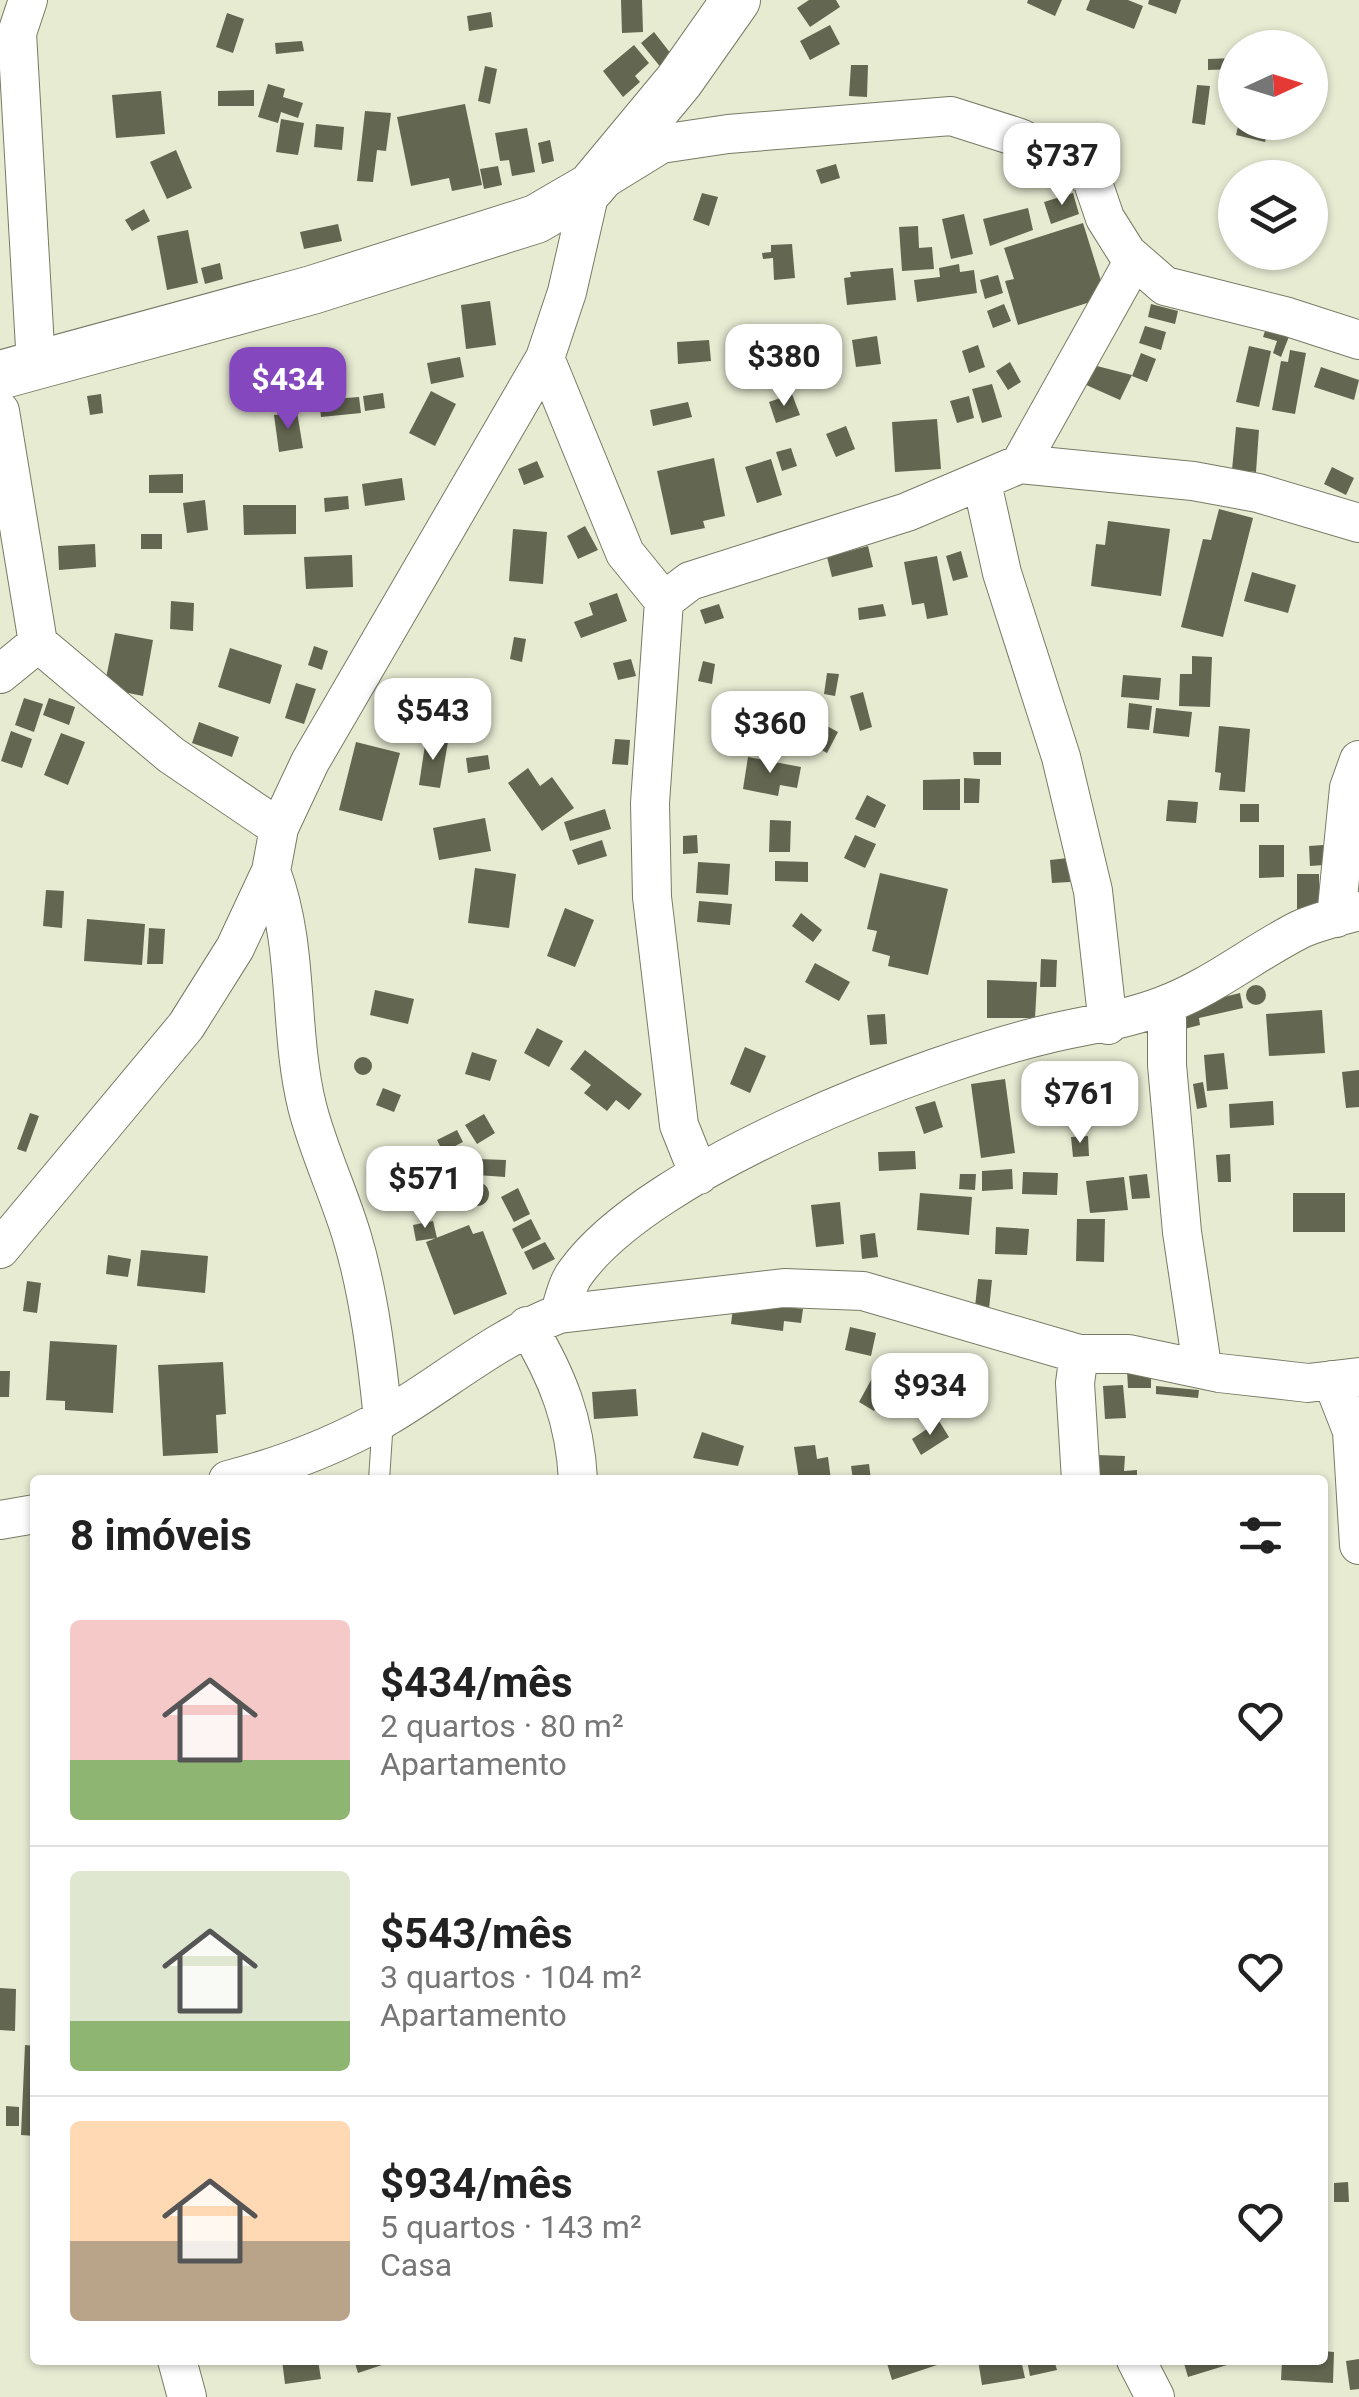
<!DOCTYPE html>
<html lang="pt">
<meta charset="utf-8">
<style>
body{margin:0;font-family:Roboto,sans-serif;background:#f6f6f6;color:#222;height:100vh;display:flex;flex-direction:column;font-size:38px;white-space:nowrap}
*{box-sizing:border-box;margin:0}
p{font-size:32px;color:#767676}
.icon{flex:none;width:55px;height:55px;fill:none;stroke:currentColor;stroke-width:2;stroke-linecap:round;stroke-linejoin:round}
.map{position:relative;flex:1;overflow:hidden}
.details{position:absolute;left:30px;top:1475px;width:1298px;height:890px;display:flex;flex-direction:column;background:#fff;border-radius:10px;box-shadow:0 2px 8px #0004}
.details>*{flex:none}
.needle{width:65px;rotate:86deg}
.controls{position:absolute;left:1218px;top:30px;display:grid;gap:20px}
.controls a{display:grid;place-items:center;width:110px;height:110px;border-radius:50%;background:#fff;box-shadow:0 2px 8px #0004;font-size:50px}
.price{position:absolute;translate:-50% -85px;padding:0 22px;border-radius:20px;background:#fff;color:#222;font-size:32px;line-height:65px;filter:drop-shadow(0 2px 5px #0008)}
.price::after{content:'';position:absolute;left:50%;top:60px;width:30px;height:22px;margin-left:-15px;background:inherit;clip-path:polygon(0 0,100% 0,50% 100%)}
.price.current{background:#8447bd;color:#fff}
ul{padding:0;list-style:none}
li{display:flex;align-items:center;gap:30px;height:250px;padding:0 40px}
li+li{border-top:2px solid #e0e0e0}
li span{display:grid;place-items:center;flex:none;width:280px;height:200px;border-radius:10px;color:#555}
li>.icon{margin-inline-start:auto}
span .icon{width:120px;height:120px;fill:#fffc;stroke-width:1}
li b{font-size:42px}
h2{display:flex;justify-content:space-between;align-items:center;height:120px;padding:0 40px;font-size:42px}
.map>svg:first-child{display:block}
.building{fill:#636650}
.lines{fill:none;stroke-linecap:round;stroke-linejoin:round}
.service-casing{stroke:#777b65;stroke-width:22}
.minor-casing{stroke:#777b65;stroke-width:40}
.tertiary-casing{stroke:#777b65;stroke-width:50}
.service{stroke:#fff;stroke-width:20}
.minor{stroke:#fff;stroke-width:38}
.tertiary{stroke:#fff;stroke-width:48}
</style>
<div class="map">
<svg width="1359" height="2397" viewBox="0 0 1359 2397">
<rect width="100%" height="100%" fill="#e7ebd2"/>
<path class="building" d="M621 0H642L643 32 622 33Z
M809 0H836L840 7 810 27 797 8Z
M1028 0H1062L1055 16 1027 3Z
M1090 0H1128L1143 6 1134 29 1086 10Z
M1149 0H1181L1176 14 1148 4Z
M491 12 493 27 469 31 467 16Z
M227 13 244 19 233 53 216 47Z
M830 25 840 44 810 60 800 41Z
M654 32 675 59 662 69 641 43Z
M302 41 304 51 276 54 275 43Z
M634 45 649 63 635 76 640 82 623 97 603 71Z
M1235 58V69L1208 70V59Z
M851 65H868L867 97 849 96Z
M485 66 497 69 490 104 478 101Z
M268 84 285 89 283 97 303 103 298 118 281 112 278 123 258 117Z
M1197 85 1210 86 1205 125 1192 123Z
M254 90V106H218V91Z
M161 91 165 134 116 138 112 95Z
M465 104 482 185 452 191 449 178 411 186 397 117Z
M365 111 391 113 386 151 377 150 373 182 357 181Z
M281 119 304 123 298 155 276 152Z
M1239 122H1270L1265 142 1236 135Z
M316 124 344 127 342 150 314 147Z
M527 128 535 172 512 176 509 160 500 161 495 133Z
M550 140 554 161 542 164 538 143Z
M176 150 192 188 167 199 150 162Z
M836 164 840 178 821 184 816 170Z
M498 166 502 185 484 189 480 169Z
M702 193 718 197 709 226 693 220Z
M1073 193 1079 214 1051 224 1044 202Z
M1028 208 1033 230 990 246 983 219Z
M144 209 150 221 132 231 125 220Z
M964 214 973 254 951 259 942 219Z
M1083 223 1106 297 1018 325 1005 281 1014 279 1004 248Z
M338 224 342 241 304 249 300 232Z
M918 226 919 248 932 247 934 269 902 271 899 227Z
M188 230 198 283 167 290 157 236Z
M792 244 795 278 774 280 773 258 763 259 762 253 771 252V245Z
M220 263 223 279 205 284 201 268Z
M959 264 960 272 974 270 977 293 917 302 914 280 940 277 939 268Z
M893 268 896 300 847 305 844 278 851 277 850 272Z
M998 275 1003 293 985 299 980 280Z
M490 301 496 345 466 349 461 305Z
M1004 304 1011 321 993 328 987 311Z
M1151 304 1178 311 1175 324 1148 317Z
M1267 325 1290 334 1281 357 1273 353 1277 341 1263 337Z
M1145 326 1166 332 1161 350 1139 343Z
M877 336 881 364 856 367 852 340Z
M709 340 711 361 678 364 677 342Z
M978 345 985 367 969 373 962 351Z
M1249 346 1271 351 1259 407 1236 402Z
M1290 350 1306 353 1295 414 1272 410 1281 361 1288 362Z
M1141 353 1156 359 1147 382 1132 376Z
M460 357 464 377 431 384 427 363Z
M1010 362 1021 382 1008 390 996 371Z
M1093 365 1132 375 1120 400 1084 384Z
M1321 367 1359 380 1354 400 1314 387Z
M992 384 1002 417 982 423 972 389Z
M431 391 456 404 435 446 409 433Z
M383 393 385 408 365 411 363 396Z
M101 394 103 413 90 415 87 396Z
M792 394 800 415 776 423 769 402Z
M969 396 974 418 957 423 950 401Z
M359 397 361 413 321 417 319 400Z
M688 402 692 417 653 426 650 410Z
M297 412 303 448 279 452 274 415Z
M937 419 941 469 895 472 892 422Z
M846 426 855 449 836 457 826 434Z
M1236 427 1259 430 1256 472 1232 470Z
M791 448 797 466 782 471 776 452Z
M714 458 725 516 703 521 705 528 671 535 657 471Z
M771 459 782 495 757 503 745 467Z
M537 461 544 477 524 485 518 469Z
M1332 467 1354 478 1346 495 1324 484Z
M183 474V493H149V475Z
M402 478 405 500 365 506 362 484Z
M348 496 349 509 325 512 324 498Z
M205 500 208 530 187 533 183 503Z
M243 505H296V534L244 535Z
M1219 509 1253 518 1223 637 1181 627 1203 539 1211 540Z
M1108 521 1170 529 1161 596 1091 586 1096 544 1105 545Z
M585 526 598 550 578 559 567 536Z
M513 529 547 532 543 584 509 581Z
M141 534H162V549H141Z
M95 544 96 567 59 570 58 546Z
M868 546 873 567 832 577 827 557Z
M961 551 968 577 953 581 946 556Z
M352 555 353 587 306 589 304 557Z
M937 556 948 615 927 619 924 603 912 605 904 562Z
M1252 572 1296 585 1288 613 1244 601Z
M617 593 627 621 581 638 574 622 593 615 589 603Z
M171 601 194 603 193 631 170 629Z
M719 604 724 618 705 624 700 610Z
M883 604 886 616 859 620 858 608Z
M115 633 153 640 143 696 104 688Z
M514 637 526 639 522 662 510 659Z
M314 646 328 651 322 670 308 665Z
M230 648 282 665 270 704 218 687Z
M1192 656 1212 657 1210 707 1179 706 1180 674H1192Z
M631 659 636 676 618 680 613 663Z
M703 661 715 664 712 684 698 681Z
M827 673 839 674 835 696 824 694Z
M1123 675 1161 678 1159 700 1121 697Z
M296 683 316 689 304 724 285 718Z
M863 692 872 727 860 731 850 696Z
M24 698 43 704 34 732 15 725Z
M49 698 75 707 69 725 43 715Z
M1129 703 1152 706 1149 730 1127 728Z
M1156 708 1192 712 1189 737 1153 733Z
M814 719 838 732 827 753 803 740Z
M199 722 239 737 232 757 192 743Z
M1219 726 1250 729 1245 792 1219 790 1221 773 1215 772Z
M11 731 32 739 22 768 1 761Z
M61 733 85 742 68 785 44 775Z
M426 738 448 742 440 788 419 785Z
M615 739 630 740 628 765 612 764Z
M356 742 400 753 382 821 339 810Z
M973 752H1001V765H974Z
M488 755 490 769 468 773 466 758Z
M748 757 801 767 797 788 780 785 778 796 743 789Z
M528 768 540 786 552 777 574 808 542 831 508 783Z
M964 778 980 779 979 803H964Z
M960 779V810H923V780Z
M867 795 886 805 875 828 855 819Z
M1168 800 1198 802 1196 823 1166 821Z
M1240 804H1259V822H1240Z
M605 809 611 829 570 841 564 822Z
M485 818 491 851 439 860 433 828Z
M770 820 791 821 790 852H769Z
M697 835 698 853 683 854V836Z
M855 835 876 844 865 868 844 858Z
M602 840 607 856 578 865 572 850Z
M1259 845H1284V877L1259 878Z
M1323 845 1324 865 1310 866 1309 846Z
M1068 858 1070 882 1052 883 1050 860Z
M775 861 808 862V882L775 881Z
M698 862 730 864 728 895 696 893Z
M475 868 516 874 509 928 468 923Z
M880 873 948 889 928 975 888 966 890 956 872 951 877 931 867 929Z
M1297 874H1319V915H1297Z
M46 890 64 891 62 928 43 926Z
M699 901 732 904 730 925 697 922Z
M565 908 594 920 575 967 547 956Z
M801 913 822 930 813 942 792 926Z
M87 919 145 924 142 965 84 961Z
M149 928 165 929 163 964H147Z
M1041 959 1057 960 1056 987H1040Z
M815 963 850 982 839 1001 805 982Z
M987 980 1037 982 1035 1018H987Z
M1246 995a10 10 0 1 1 20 0a10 10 0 1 1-20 0Z
M375 990 414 999 408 1024 370 1015Z
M1240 993 1243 1008 1199 1018 1200 1025 1184 1029 1179 1008Z
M1322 1010 1325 1053 1269 1056 1266 1014Z
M885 1014 887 1044 870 1045 867 1015Z
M537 1028 563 1041 549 1067 524 1053Z
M745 1047 766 1056 750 1093 730 1084Z
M585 1050 642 1094 629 1110 616 1100 607 1111 584 1093 591 1085 570 1069Z
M472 1052 497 1060 490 1081 465 1074Z
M1224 1053 1228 1089 1207 1091 1204 1055Z
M354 1066a9 9 0 1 1 18 0a9 9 0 1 1-18 0Z
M1359 1070V1107L1346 1108 1342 1072Z
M1005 1079 1015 1153 981 1158 971 1084Z
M1203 1082 1207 1107 1197 1109 1193 1084Z
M383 1088 401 1095 394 1112 376 1105Z
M935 1101 943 1127 924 1134 915 1107Z
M1273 1101 1274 1125 1230 1128 1229 1104Z
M30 1113 39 1116 26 1152 17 1149Z
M484 1114 495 1133 477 1144 465 1125Z
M457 1130 463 1142 443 1152 437 1140Z
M1088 1136 1089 1156 1073 1157 1071 1137Z
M915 1151 916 1169 879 1171 878 1152Z
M1230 1154 1231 1182H1218L1216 1155Z
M478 1159 506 1160 505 1177 477 1175Z
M1012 1169 1013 1189 982 1191V1171Z
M1023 1172 1058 1173 1057 1195 1022 1194Z
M960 1174H976L975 1190 959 1189Z
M1147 1174 1150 1198 1132 1199 1129 1176Z
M1124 1177 1128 1210 1090 1213 1086 1181Z
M465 1194a12 12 0 1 1 24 0a12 12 0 1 1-24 0Z
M518 1188 530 1214 514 1222 501 1197Z
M920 1193 972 1197 969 1235 917 1230Z
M1293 1193H1345V1232H1293Z
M840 1202 844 1244 816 1247 811 1205Z
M531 1219 541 1239 522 1249 512 1229Z
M1077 1219H1105L1104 1262 1076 1261Z
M433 1221 437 1238 416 1241 413 1225Z
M469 1225 473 1234 483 1231 507 1294 454 1315 426 1242Z
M996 1227 1029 1229 1027 1255 995 1254Z
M875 1233 878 1257 862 1259 860 1235Z
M545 1242 555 1259 533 1270 524 1252Z
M141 1250 208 1256 205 1293 137 1286Z
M108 1255 131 1259 128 1277 106 1274Z
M978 1279 992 1280 989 1309 975 1307Z
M27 1281 41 1283 37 1313 23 1311Z
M734 1300 803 1309 801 1323 784 1321 783 1331 731 1324Z
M850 1327 876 1333 871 1356 845 1350Z
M50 1341 117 1345 113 1413 65 1410V1401L46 1400Z
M882 1360 898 1368 874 1411 859 1402Z
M223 1362 226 1414 216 1415 218 1453 163 1456 158 1365Z
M949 1364 961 1376 947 1390 955 1398 938 1415 918 1394Z
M1151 1369V1388H1128L1127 1370Z
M0 1371H10L9 1397H0Z
M1123 1385 1126 1418 1105 1419 1103 1386Z
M1156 1386 1199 1390 1198 1398 1156 1394Z
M636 1389 638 1416 594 1419 592 1392Z
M939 1421 949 1437 921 1455 912 1439Z
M702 1432 744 1446 738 1466 693 1458Z
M815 1445 817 1459 828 1457 831 1480H799L794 1447Z
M1097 1455 1125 1456 1124 1471 1137 1470V1480H1097Z
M869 1464 871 1480H853L851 1466Z
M0 1988 16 1989 15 2031 0 2030Z
M25 2045 35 2046V2136L21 2135Z
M6 2106 19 2107V2126H6Z
M1348 2182 1349 2202H1334V2183Z
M1322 2351 1334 2352 1333 2383 1281 2380 1282 2360H1322Z
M1359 2359V2389L1350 2390 1346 2361Z
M282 2360H318L321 2379 285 2384Z
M354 2360H384L385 2364 358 2373Z
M886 2360H949V2361L892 2380Z
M978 2360H1021L1025 2378 982 2385Z
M1027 2360H1054L1057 2370 1030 2376Z
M1183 2360H1240V2361L1188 2377Z"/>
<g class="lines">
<defs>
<path id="service" d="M379 1480 383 1419"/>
<path id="minor" d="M28 0 17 33 36 365
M545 358 625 553 664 601
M0 411 38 643 171 755 279 828
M1020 464 1134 260
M982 483 1002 573 1061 757 1093 891 1108 1025
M0 674 38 643
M271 871C300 948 288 1028 307 1106 318 1150 339 1193 352 1237 369 1293 377 1360 383 1419
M1336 918 1349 788 1359 760
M1167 1004V1065L1182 1232 1202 1366
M699 1175 679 1125 652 897 650 803 664 601 690 581 907 512 1020 464 1193 481 1258 493 1359 523
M0 1249 186 1026 235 948 271 871 279 828 310 762 545 358 567 292 591 187 661 144 728 134 951 116 1020 138 1091 177 1105 218 1127 253 1165 286 1288 317 1359 340
M559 1314C564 1301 567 1283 576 1272 651 1168 927 1062 1052 1033 1090 1024 1125 1020 1162 1006 1213 987 1253 953 1301 929 1319 921 1340 916 1359 911
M527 1326C558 1377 575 1421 578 1480
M1079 1354 1075 1383 1081 1480
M1332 1380 1352 1431 1359 1545
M228 1480C282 1466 337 1445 386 1417 444 1383 496 1338 559 1314L784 1288 863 1291 1079 1354H1129L1219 1373 1308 1383 1359 1377
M0 1520 35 1514
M177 2360 187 2397
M1136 2360 1155 2397"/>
<path id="tertiary" d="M0 375 312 290 536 219 591 187 679 81 736 0"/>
</defs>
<use href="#service" class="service-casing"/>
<use href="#minor" class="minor-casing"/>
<use href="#tertiary" class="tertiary-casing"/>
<use href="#service" class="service"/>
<use href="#minor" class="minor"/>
<use href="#tertiary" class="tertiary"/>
</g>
</svg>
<div class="controls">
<a><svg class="needle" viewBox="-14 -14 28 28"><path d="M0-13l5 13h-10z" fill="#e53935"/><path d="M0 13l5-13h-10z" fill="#767676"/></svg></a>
<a><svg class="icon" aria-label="layers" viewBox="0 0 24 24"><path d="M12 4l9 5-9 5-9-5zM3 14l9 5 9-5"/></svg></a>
</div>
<b class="price" style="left:1062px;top:208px">$737</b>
<b class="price" style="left:784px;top:409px">$380</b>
<b class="price current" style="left:288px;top:432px">$434</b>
<b class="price" style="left:433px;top:763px">$543</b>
<b class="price" style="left:770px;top:776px">$360</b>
<b class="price" style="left:1080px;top:1146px">$761</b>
<b class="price" style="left:425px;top:1231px">$571</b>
<b class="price" style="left:930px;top:1438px">$934</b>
<section class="details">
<h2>8 imóveis<svg class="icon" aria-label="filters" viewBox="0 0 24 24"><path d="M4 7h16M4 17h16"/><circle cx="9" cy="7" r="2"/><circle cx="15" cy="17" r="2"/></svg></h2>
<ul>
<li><span style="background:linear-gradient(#f6c9c9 70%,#8fb573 0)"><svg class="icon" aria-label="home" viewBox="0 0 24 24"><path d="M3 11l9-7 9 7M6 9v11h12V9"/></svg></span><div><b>$434/mês</b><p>2 quartos · 80 m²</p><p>Apartamento</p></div><svg class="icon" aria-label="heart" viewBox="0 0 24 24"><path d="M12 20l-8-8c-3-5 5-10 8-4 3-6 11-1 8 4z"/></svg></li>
<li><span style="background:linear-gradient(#dfe7d0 75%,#8fb573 0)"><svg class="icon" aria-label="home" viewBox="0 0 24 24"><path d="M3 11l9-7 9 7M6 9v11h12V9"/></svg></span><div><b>$543/mês</b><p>3 quartos · 104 m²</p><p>Apartamento</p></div><svg class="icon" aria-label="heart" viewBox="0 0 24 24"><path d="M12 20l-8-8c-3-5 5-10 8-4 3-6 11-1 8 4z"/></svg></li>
<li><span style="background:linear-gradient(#ffd9b3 60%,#b9a48a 0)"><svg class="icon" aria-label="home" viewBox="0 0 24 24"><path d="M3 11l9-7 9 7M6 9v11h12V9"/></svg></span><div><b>$934/mês</b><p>5 quartos · 143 m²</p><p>Casa</p></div><svg class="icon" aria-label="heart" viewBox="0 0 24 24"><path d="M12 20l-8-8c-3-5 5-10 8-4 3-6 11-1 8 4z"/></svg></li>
</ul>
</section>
</div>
